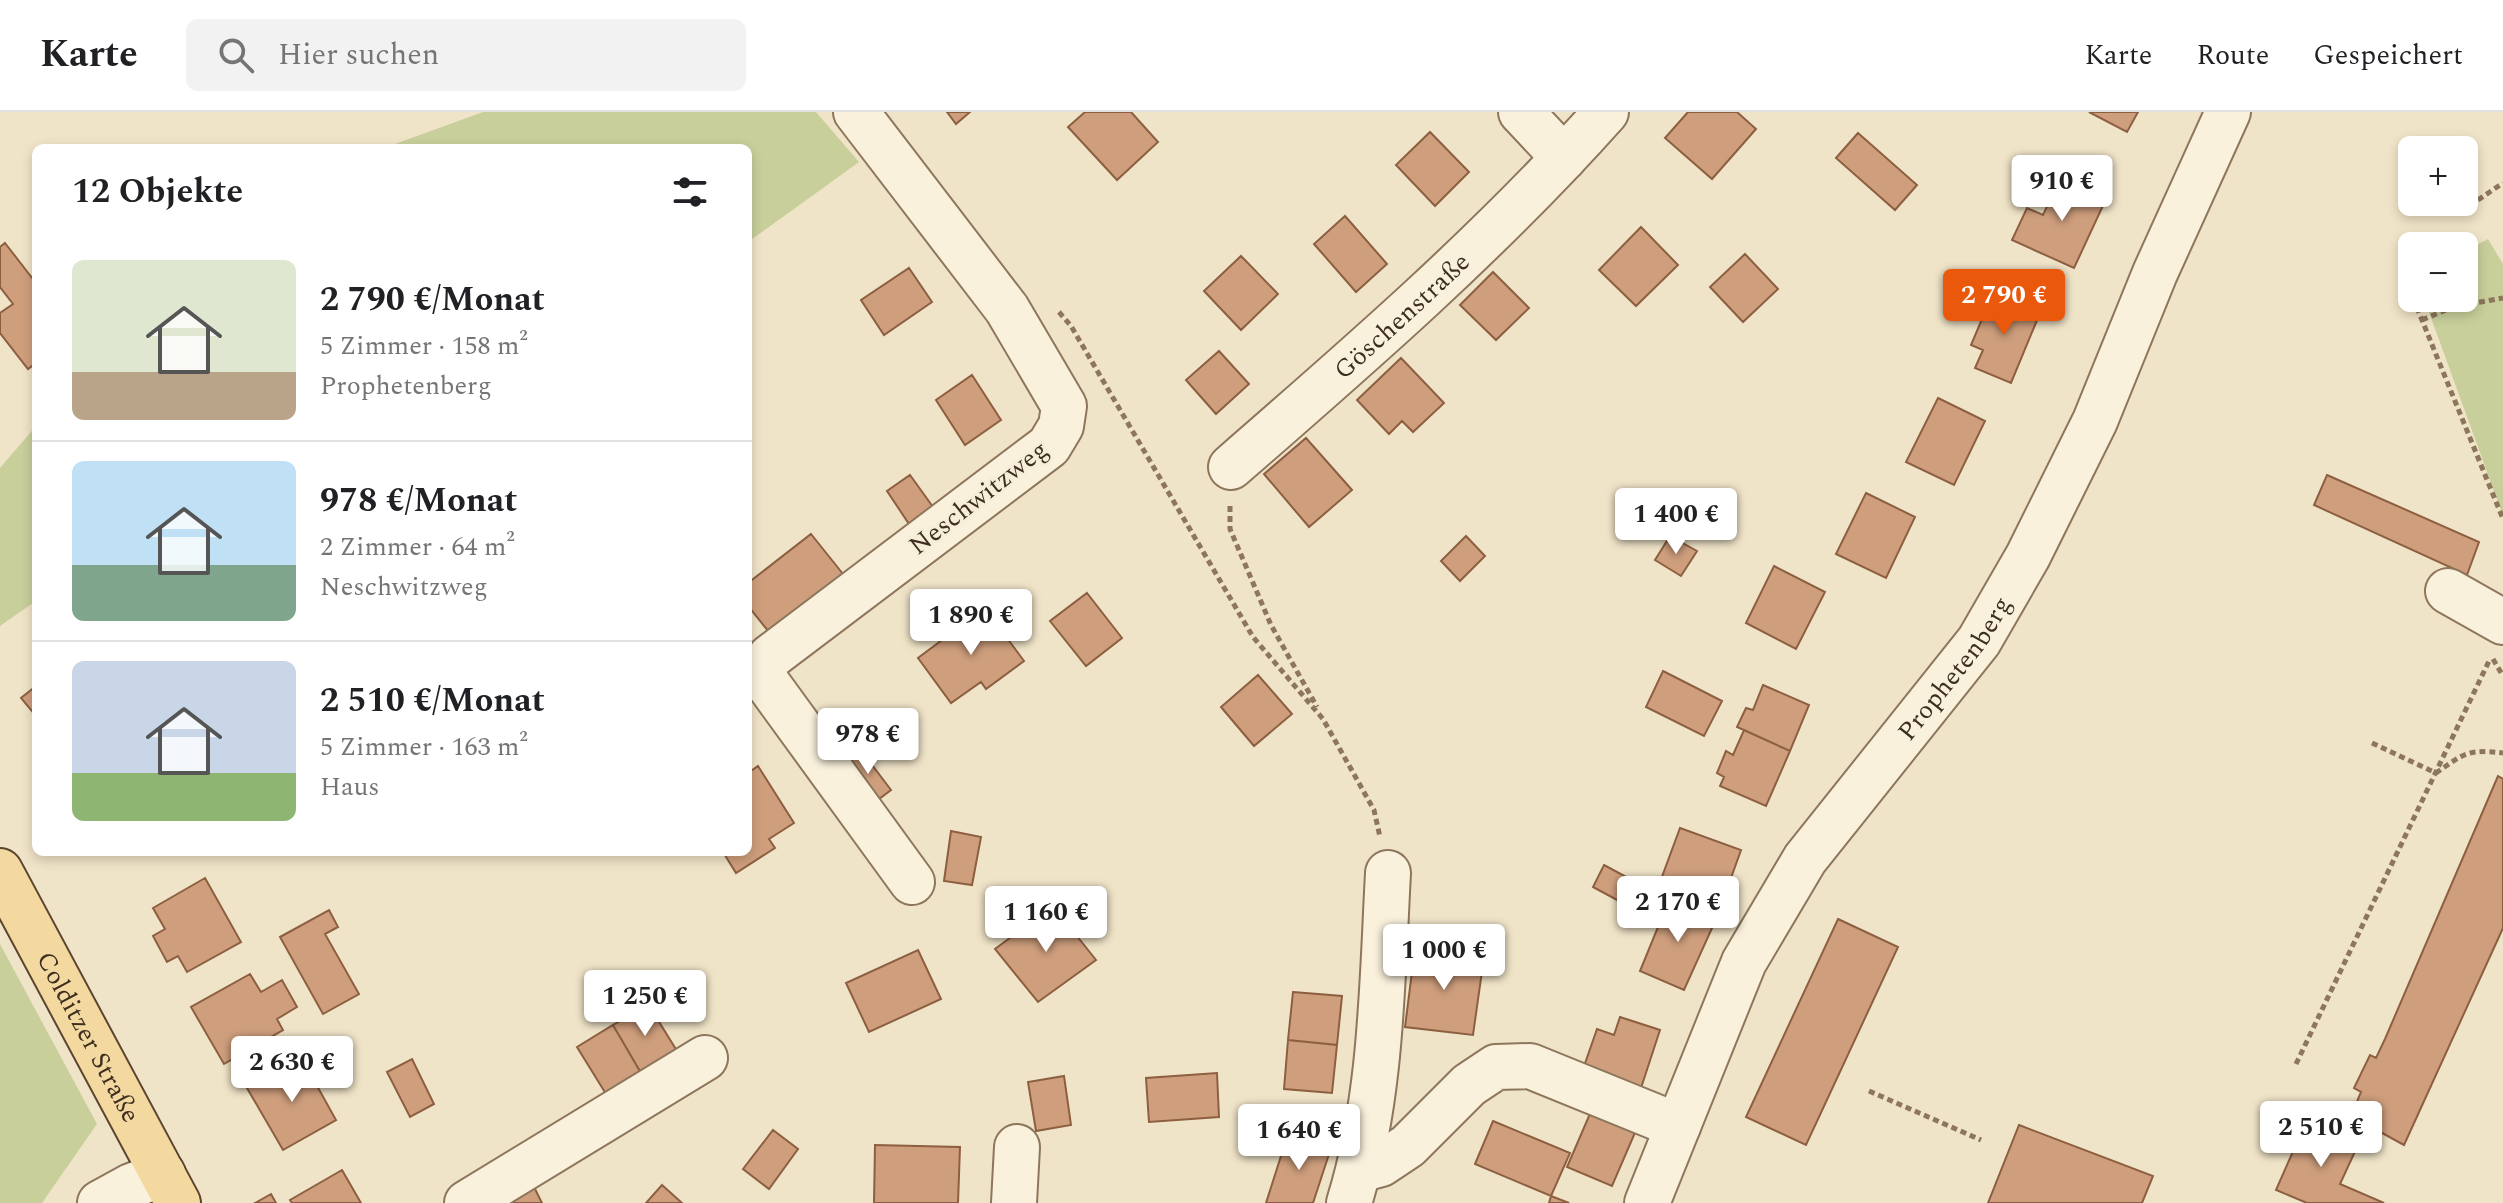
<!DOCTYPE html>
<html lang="de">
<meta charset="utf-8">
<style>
body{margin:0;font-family:Spectral,serif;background:#f2f2f2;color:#202124;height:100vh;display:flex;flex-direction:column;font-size:30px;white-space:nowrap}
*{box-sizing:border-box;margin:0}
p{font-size:26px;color:#757577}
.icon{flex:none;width:44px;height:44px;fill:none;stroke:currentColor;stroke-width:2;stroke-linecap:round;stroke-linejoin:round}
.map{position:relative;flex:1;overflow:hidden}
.side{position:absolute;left:32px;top:32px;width:720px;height:712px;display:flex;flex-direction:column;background:#fff;border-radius:12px;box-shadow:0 4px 12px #0003}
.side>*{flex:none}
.controls{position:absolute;left:2398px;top:24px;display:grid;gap:16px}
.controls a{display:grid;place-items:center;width:80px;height:80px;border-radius:12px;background:#fff;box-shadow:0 4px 12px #0003;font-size:40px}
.price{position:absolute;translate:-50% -68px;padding:0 18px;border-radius:8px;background:#fff;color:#222;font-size:26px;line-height:52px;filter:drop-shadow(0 2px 4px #0008)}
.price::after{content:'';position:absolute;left:50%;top:48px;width:24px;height:18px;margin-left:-12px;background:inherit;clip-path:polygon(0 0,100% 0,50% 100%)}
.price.on{background:#ea580c;color:#fff}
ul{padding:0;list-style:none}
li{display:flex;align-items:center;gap:24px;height:200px;padding:0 40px}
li+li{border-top:2px solid #e0e0e0}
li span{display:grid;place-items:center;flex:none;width:224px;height:160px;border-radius:12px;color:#555}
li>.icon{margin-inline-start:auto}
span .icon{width:96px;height:96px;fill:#fffc;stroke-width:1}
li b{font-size:34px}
h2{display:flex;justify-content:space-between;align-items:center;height:96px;padding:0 40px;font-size:34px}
header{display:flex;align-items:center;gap:48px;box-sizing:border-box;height:112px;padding:0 40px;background:#fff;border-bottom:2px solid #e0e0e0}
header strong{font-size:38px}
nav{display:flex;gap:44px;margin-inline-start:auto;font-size:28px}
.search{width:560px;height:72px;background:#f2f2f2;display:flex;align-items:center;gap:20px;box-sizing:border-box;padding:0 28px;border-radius:12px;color:#757577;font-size:30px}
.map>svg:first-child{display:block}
.green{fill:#c9cf9b}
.building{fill:#cf9f7d;stroke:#8d5f41;stroke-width:2}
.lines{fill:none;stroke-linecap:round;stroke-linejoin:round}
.minor-casing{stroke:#8d765c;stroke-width:48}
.major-casing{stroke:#5b4430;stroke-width:48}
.path{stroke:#8d765c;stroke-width:5;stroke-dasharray:6 4;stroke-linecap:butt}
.minor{stroke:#faf1dc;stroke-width:44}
.major{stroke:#f3d9a0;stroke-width:44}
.labels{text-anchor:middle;stroke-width:6;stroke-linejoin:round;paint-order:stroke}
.street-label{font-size:26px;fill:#3d2e20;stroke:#f7eed8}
</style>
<header>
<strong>Karte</strong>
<div class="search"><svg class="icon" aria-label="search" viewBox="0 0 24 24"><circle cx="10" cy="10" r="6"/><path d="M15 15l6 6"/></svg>Hier suchen</div>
<nav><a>Karte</a><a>Route</a><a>Gespeichert</a></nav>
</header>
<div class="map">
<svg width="2503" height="1091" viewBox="0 0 2503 1091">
<rect width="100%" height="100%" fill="#f0e4c8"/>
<path class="green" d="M483 0H816L859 50 748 130V36H384Z
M2488 127 2503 152V404L2426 192 2436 186H2464V139Z
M36 314V489L0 514V356Z
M0 832 97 1012 42 1091H0Z"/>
<path class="building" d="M947 0H970L956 12Z
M1085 0H1131L1158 30 1117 68 1068 15Z
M1688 0H1737L1756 17 1712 67 1665 26Z
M2089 0H2138L2127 20Z
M1430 20 1469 60 1435 94 1396 53Z
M1858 21 1917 73 1895 98 1836 46Z
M2061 64 2107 85 2074 156 2012 128 2027 96 2043 103Z
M1345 104 1387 152 1356 180 1314 132Z
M1641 115 1678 153 1636 194 1599 158Z
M5 131 36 171V251L28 257 0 221V201L13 192 0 175V135Z
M1745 142 1778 177 1743 210 1710 175Z
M1241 144 1278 182 1241 218 1204 179Z
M909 156 932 190 884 223 861 188Z
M1493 160 1529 196 1496 228 1460 193Z
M1993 181 2040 201 2011 271 1975 256 1983 238 1971 233Z
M1219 239 1249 272 1216 302 1186 268Z
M1401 246 1444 291 1413 320 1402 309 1389 322 1357 288Z
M972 263 1001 308 965 333 936 288Z
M1938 286 1985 309 1954 373 1906 350Z
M1306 326 1352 378 1309 415 1264 362Z
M910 363 933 395 909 412 887 379Z
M2327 363 2479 430 2467 463 2314 393Z
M1866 381 1915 405 1886 466 1836 442Z
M811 422 843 462 769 520 748 494V471Z
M1466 424 1485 444 1460 469 1441 449Z
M1670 424 1697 439 1681 464 1655 448Z
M1774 454 1825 480 1796 537 1746 511Z
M1087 481 1122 526 1086 554 1050 509Z
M985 496 1024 549 986 577 981 570 951 591 918 546Z
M1663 559 1722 589 1704 624 1646 595Z
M1258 563 1292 602 1254 634 1221 595Z
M1763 573 1809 593 1790 639 1737 615 1746 596 1753 598Z
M36 574V604L21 586Z
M1744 618 1790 639 1766 694 1720 674 1724 665 1717 661 1726 639 1733 643Z
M860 637 891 678 875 690 845 650Z
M758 654 794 711 769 727 775 736 736 761 723 740H748V661Z
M2498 664 2503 667V816L2404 1033 2351 1004 2361 980 2354 976 2370 943 2376 946 2385 927Z
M1680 716 1741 738 1717 805 1656 781Z
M951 719 981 725 972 773 944 769Z
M1604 753 1669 788 1660 811 1593 775Z
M205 766 241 830 187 860 178 844 167 850 153 824 165 817 153 796Z
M1669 788 1717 805 1684 878 1640 859Z
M1053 794 1096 848 1038 890 995 837Z
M329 798 338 815 325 822 359 882 323 902 280 825Z
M1838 807 1898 835 1806 1033 1746 1005Z
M1415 836 1484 845 1473 923 1405 915Z
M918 838 941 887 869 920 846 871Z
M250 862 261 880 282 868 297 895 277 907 283 918 224 952 191 895Z
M1293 880 1342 884 1337 933 1288 928Z
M648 892 677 939 641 961 613 913Z
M1620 905 1660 918 1641 976 1583 957 1597 917 1614 923Z
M613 913 641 961 606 982 577 935Z
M1288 928 1337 933 1332 981 1284 977Z
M301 945 336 1008 283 1038 247 976Z
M412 947 434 992 410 1005 387 960Z
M1217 961 1219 1005 1149 1010 1146 966Z
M1064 964 1071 1013 1036 1019 1028 970Z
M1592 997 1637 1016 1612 1074 1567 1055Z
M1493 1009 1570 1041 1551 1084 1475 1052Z
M2306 1010 2358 1033 2340 1072 2384 1091H2307L2276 1078Z
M2019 1013 2153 1064 2142 1091H1988Z
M773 1018 798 1037 769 1077 743 1057Z
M1288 1022 1331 1036 1313 1091H1266Z
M875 1033 960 1035 958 1091H874Z
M342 1058 361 1091H292L290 1088Z
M533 1073 542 1091H500Z
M662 1073 682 1091H646Z
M271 1082 276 1091H255Z
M1551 1084 1569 1091H1549Z"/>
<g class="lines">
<defs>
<g id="minor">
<path d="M856 0 1007 197 1064 294 1061 314 1049 334 770 545 762 558 768 572 912 770"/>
<path d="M1521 0 1564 46"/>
<path id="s1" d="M1231 355C1361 242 1491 129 1606 0"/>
<path d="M2448 479 2503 510"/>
<path d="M1359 1058 1381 1052 1408 1034 1469 973 1496 955 1530 954 1678 1014"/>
<path d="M100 1091 131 1074 163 1062"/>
<path d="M467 1091 705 946"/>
<path d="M1014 1091 1017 1035"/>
<path d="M1349 1091C1382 985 1382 870 1388 761"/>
<path id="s2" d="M1647 1091 1744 850 1805 747 1979 529 2028 444 2095 309 2155 161 2228 0"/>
</g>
<g id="major">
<path id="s3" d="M0 759 178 1091"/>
</g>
</defs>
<use href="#minor" class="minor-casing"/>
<use href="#major" class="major-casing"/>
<path class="path" d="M2478 88 2503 71
M2413 186 2503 407
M1059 200 1071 214 1253 525 1323 607 1374 698 1380 725
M2422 208 2453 195 2503 186
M1230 394V417L1271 513 1317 595
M2493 547 2503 564
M2372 631 2436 661C2465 641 2467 637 2503 641
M2296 952 2490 547
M1869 979 1981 1028"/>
<use href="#minor" class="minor"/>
<use href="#major" class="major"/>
</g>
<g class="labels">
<g class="street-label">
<text dy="9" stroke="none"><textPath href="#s1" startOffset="228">Göschenstraße</textPath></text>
<text transform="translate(978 385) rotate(-38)" y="9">Neschwitzweg</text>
<text dy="9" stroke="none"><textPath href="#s2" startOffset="622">Prophetenberg</textPath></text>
<text dy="9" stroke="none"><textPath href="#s3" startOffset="188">Colditzer Straße</textPath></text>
</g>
</g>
</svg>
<div class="controls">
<a>+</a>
<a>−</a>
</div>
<b class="price" style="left:2062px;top:111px">910 €</b>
<b class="price on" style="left:2004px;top:225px">2 790 €</b>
<b class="price" style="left:1676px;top:444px">1 400 €</b>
<b class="price" style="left:971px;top:545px">1 890 €</b>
<b class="price" style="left:868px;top:664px">978 €</b>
<b class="price" style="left:1678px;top:832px">2 170 €</b>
<b class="price" style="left:1046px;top:842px">1 160 €</b>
<b class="price" style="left:1444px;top:880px">1 000 €</b>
<b class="price" style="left:645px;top:926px">1 250 €</b>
<b class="price" style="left:292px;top:992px">2 630 €</b>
<b class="price" style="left:2321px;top:1057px">2 510 €</b>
<b class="price" style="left:1299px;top:1060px">1 640 €</b>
<section class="side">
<h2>12 Objekte<svg class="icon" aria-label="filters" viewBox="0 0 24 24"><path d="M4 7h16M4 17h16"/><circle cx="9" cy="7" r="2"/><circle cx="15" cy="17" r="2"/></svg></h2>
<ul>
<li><span style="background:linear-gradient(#dfe7d0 70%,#b9a48a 0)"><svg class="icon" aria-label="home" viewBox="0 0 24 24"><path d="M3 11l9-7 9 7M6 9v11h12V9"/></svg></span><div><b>2 790 €/Monat</b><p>5 Zimmer · 158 m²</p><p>Prophetenberg</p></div></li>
<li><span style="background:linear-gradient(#bfe0f5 65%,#7fa58c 0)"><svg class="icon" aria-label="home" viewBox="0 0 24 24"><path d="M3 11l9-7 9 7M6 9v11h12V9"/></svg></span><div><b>978 €/Monat</b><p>2 Zimmer · 64 m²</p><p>Neschwitzweg</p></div></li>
<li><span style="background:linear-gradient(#c9d6e8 70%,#8fb573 0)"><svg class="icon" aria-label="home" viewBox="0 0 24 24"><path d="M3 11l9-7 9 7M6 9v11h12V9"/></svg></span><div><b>2 510 €/Monat</b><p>5 Zimmer · 163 m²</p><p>Haus</p></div></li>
</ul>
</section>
</div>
